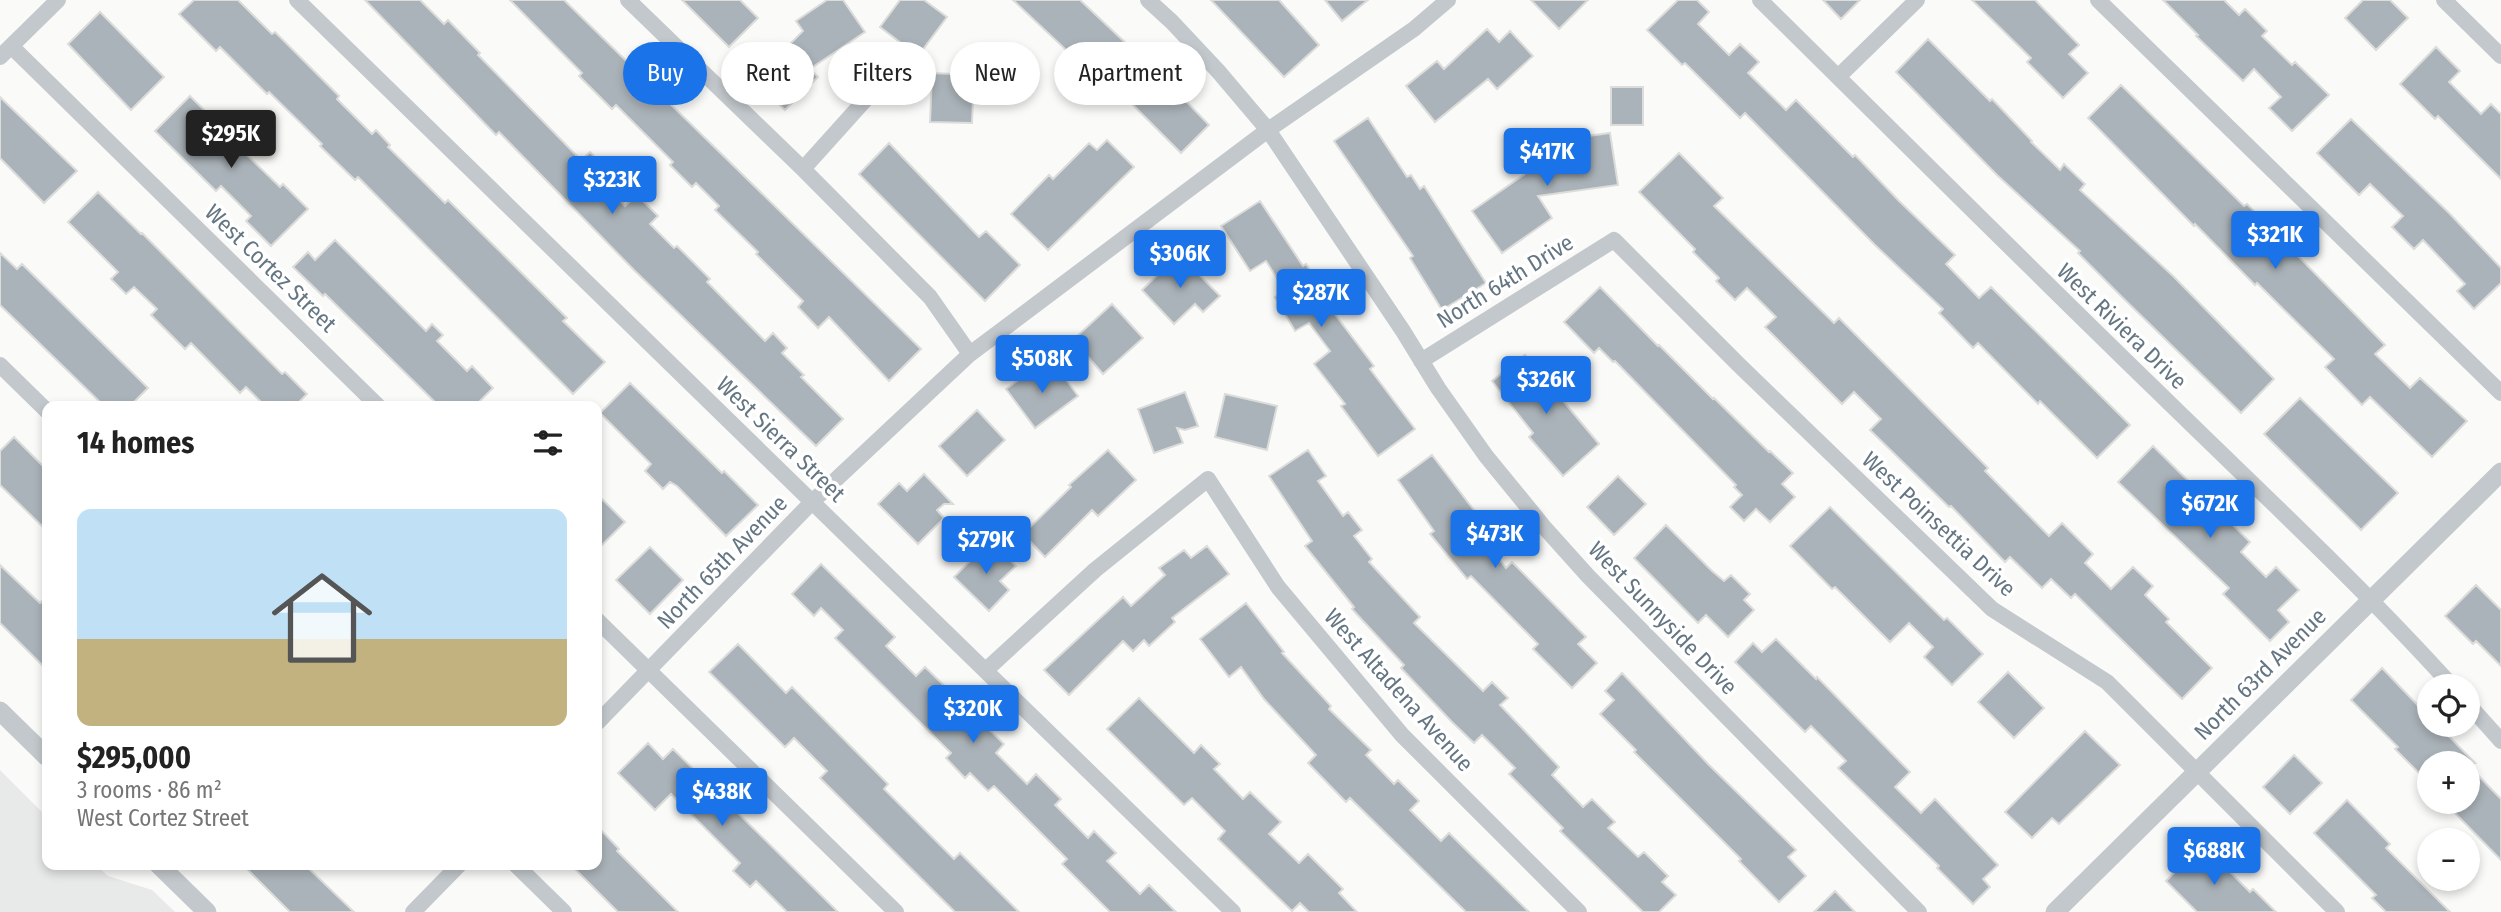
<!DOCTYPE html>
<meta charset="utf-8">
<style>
body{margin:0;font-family:"Fira Sans Condensed",sans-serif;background:#f2f2f2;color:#222;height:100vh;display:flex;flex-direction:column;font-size:26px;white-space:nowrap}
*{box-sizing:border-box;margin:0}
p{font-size:23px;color:#767676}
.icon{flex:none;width:38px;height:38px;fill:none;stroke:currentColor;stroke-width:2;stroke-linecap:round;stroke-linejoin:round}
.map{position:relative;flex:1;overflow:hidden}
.side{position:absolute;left:42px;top:401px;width:560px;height:469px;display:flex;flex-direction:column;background:#fff;border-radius:14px;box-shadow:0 4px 10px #0003}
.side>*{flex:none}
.hud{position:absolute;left:623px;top:42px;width:665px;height:63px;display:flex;gap:14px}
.fabs{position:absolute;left:2417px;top:674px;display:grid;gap:14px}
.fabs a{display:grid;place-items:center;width:63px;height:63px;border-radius:50%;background:#fff;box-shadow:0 4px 10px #0003;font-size:35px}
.price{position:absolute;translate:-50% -60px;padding:0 16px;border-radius:7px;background:#1a73e8;color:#fff;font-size:23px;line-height:46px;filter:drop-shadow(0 2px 4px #0008)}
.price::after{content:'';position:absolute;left:50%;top:42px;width:21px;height:16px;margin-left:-10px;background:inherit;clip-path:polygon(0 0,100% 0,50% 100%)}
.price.current{background:#222;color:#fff}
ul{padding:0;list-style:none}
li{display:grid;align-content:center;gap:14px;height:371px;padding:0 35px}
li+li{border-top:2px solid #e0e0e0}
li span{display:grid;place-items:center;height:217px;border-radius:14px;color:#555}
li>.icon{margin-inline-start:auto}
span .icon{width:126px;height:126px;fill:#fffc;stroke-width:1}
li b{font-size:30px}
h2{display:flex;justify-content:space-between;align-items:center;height:84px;padding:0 35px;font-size:30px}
.pill{padding:0 24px;border-radius:32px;background:#fff;box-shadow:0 4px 10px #0003;font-size:24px;line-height:63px}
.pill.current{background:#1a73e8;color:#fff}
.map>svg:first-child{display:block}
.built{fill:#e8e9e9}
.building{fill:#aab3b9;stroke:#dcdcda;stroke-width:2}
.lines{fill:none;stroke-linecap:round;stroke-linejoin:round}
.minor{stroke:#c3c8cc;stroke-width:16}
.tertiary{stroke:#c3c8cc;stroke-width:19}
.labels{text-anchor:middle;stroke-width:7;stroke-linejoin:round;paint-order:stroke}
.street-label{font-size:23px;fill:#657683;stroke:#fff}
</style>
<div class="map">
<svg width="2501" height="912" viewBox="0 0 2501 912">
<rect width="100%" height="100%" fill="#fafaf8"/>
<path class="built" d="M0 770 47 817V864L96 865 108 876 152 890 175 912H0Z"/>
<path class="building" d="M194 0H238L272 34 275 32 339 96 337 99 372 134 376 130 390 145 388 147 445 203 448 200 567 318 563 321 605 362 573 394 358 177 355 180 320 146 322 144 269 92 267 94 220 47 216 51 179 14Z
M365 0H420L444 24 448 20 480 53 478 55 581 160 590 152 602 164 592 173 625 206 637 195 658 216 650 224 674 248 677 246 710 279 707 282 765 341 773 333 787 348 782 353 804 375 801 377 843 419 816 446 634 270 499 132 496 135Z
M510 0H564L921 349 889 381 829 317 818 328 798 307 803 301 756 254 758 252 715 210 719 206 696 183 692 187 670 165 673 162 616 105 612 109 579 76 582 73Z
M682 0H740L758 18 729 47Z
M827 0H843L865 32 810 69 818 77 785 110 754 80 803 31 796 21Z
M900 0H924L947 17 918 56 880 27Z
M1013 0H1080L1129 46 1131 44 1209 125 1181 153 1122 94 1113 103 1092 82 1096 78Z
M1211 0H1279L1319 45 1284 77Z
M1325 0H1368L1342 21Z
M1531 0H1588L1559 29Z
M1678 0H1697L1709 12 1698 24 1729 55 1740 44 1759 62 1748 73 1786 110 1796 100 1853 157 1855 155 1899 201 1955 255 1946 264 1979 298 1991 287 2130 425 2097 458 2040 401 2038 404 1978 343 1973 348 1939 313 1943 309 1875 245 1745 113 1740 118 1685 63 1682 65 1647 30Z
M1823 0H1860L1841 19Z
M1972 0H2035L2079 45 2069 54 2088 73 2063 98 2027 62 2031 58Z
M2163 0H2224L2239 15 2245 9 2267 31 2262 36 2292 65 2295 62 2329 95 2292 131 2269 108 2281 97 2254 69 2243 81 2196 36 2198 35Z
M2363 0H2390L2408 18 2376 50 2345 18Z
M100 12 164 77 131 110 68 44Z
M1487 29 1499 42 1510 31 1533 56 1497 89 1488 79 1435 122 1406 86 1437 61 1444 69Z
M1928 39 1990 101 1992 99 2032 141 2031 142 2060 170 2064 164 2085 184 2080 190 2173 276 2274 379 2241 413 2121 296 2078 253 2080 251 1997 175 1896 72Z
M2436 47 2460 71 2449 82 2481 114 2491 104 2501 114V179L2438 116 2435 119 2400 84Z
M932 73 974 75 972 123 930 122Z
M2121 85 2244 206 2247 204 2385 345 2375 354 2410 388 2420 378 2467 421 2432 457 2370 397 2362 405 2325 367 2334 359 2257 283 2255 285 2195 224 2194 226 2088 118Z
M1611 87H1643V125H1611Z
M190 96 220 126 219 128 280 187 283 184 308 209 271 246 246 221 251 216 221 186 216 191 155 131Z
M0 97 77 171 44 203 0 158Z
M1368 118 1407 177 1411 175 1420 189 1424 186 1486 283 1442 310 1410 258 1413 256 1334 141Z
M2351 119 2449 213 2501 268V283L2474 309 2457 291 2465 284 2423 240 2414 249 2392 227 2403 216 2370 184 2359 195 2317 153Z
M1610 133 1618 185 1538 196 1552 218 1502 253 1472 211 1542 162V157L1554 156 1552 141Z
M1107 140 1134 167 1048 250 1011 214 1049 175 1053 179 1089 143 1097 150Z
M889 143 979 237 986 231 1020 265 985 301 859 174Z
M1679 153 1723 198 1714 206 1834 323 1839 318 1988 468 1985 471 2049 536 2062 523 2093 554 2085 563 2111 589 2133 567 2153 586 2145 595 2169 619 2166 622 2212 668 2182 699 2075 594 2071 598 2051 579 2042 588 2010 557 2005 562 1951 506 1949 507 1870 430 1881 419 1854 392 1842 404 1765 327 1776 317 1747 288 1735 300 1716 281 1719 278 1693 252 1695 249 1639 192Z
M98 192 141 234 142 233 282 374 285 372 307 394 295 406H265L246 387 240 393 191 343 185 349 151 315 157 309 134 287 126 294 111 279 118 272 68 222Z
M1260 201 1303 266 1306 264 1333 308 1331 309 1374 366 1370 369 1415 429 1378 456 1341 406 1345 404 1314 364 1330 351 1309 323 1295 331 1275 297 1285 291 1266 261 1250 271 1221 226Z
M335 240 426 331 432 324 443 335 437 341 467 371 472 366 493 388 475 406H439L325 294 323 296 293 267 308 252 315 260Z
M0 253 17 269 22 264 148 388 130 406H104L0 305Z
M1179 254 1220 296 1203 312 1195 304 1174 324 1142 290Z
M1600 287 1658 346 1659 345 1713 399 1714 398 1769 452 1770 451 1793 473 1782 484 1795 497 1770 522 1756 509 1744 521 1730 507 1742 495 1734 487 1736 485 1615 361 1613 362 1599 348 1594 353 1564 322Z
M1112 304 1143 338 1103 374 1083 351 1073 360 1063 349Z
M1525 355 1599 444 1563 476 1529 437 1533 433 1492 381Z
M1056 366 1078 396 1035 428 1006 389 1032 370 1038 379Z
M630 383 722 473 724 471 758 505 726 536 677 486 670 482 663 489 645 471 651 464 600 413Z
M1185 392 1198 426 1185 430 1177 428 1183 443 1154 453 1138 409Z
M1225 394 1277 406 1267 450 1215 437Z
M2300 398 2398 493 2361 530 2264 434Z
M977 410 1005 440 967 476 939 446Z
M14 437 47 470V531L0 485V451Z
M2153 446 2250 542 2241 552 2266 577 2276 567 2299 590 2278 610 2289 622 2270 641 2223 594 2229 588 2118 482Z
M1108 450 1136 480 1098 516 1092 510 1045 557 1023 534 1071 487 1069 485Z
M1308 450 1326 476 1318 481 1343 516 1348 512 1362 530 1354 536 1372 559 1369 562 1420 617 1414 623 1483 691 1492 682 1508 698 1500 705 1559 767 1552 775 1583 807 1592 799 1615 822 1608 828 1638 857 1644 852 1668 876 1662 882 1676 895 1659 912H1643L1560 831 1563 828 1509 774 1515 768 1482 735 1474 743 1452 722 1401 668 1404 665 1352 609 1354 607 1305 546 1312 541 1269 476Z
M1432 455 1492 534 1485 541 1506 568 1512 562 1586 637 1578 644 1597 663 1572 688 1533 649 1538 644 1471 576 1467 579 1430 534 1434 531 1398 480Z
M924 474 953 504H944L937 510 944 518 918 544 878 504 899 483 907 491Z
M1618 476 1646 504 1614 535 1587 507Z
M597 494 625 522 597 550Z
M1830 507 1944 620 1947 618 1983 654 1952 685 1924 657 1933 647 1909 623 1890 642 1835 587 1832 589 1790 546Z
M1666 525 1712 571 1724 581 1731 575 1750 594 1744 600 1754 610 1728 637 1706 615 1698 623 1634 558Z
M990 541 1016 566 1000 581 1009 590 989 611 954 577Z
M1207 546 1229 574 1172 618 1175 622 1149 646 1144 640 1133 651 1123 641 1069 695 1044 670 1123 597 1131 606 1165 575 1159 568 1184 550 1191 558Z
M650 547 683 580 650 614 616 580Z
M821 564 895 637 886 646 916 676 925 667 1004 744 996 753 1027 784 1036 774 1061 799 1055 805 1088 838 1094 831 1116 853 1107 861 1140 894 1149 885 1176 912H1110L1062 864 1067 859 994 786 988 791 970 773 965 778 946 758 951 753 835 638 843 630 821 608 814 616 792 594Z
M0 565 40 603 47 596V670L0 623Z
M2476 585 2501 610V666L2476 641 2473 644 2445 616Z
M1246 603 1284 652 1282 653 1331 706 1329 709 1371 750 1366 755 1394 784 1398 780 1419 801 1410 810 1441 841 1449 833 1529 912H1466L1350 798 1346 802 1308 763 1316 755 1264 699 1241 667 1229 677 1200 639Z
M1776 639 1816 679 1817 677 1910 772 1895 787 1921 813 1935 799 1998 865 1983 879 1990 887 1973 904 1937 868 1939 866 1838 768 1846 761 1811 726 1805 732 1735 662 1753 643 1762 652Z
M738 644 786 693 792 687 888 784 884 789 954 859 960 853 1019 912H955L820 778 827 771 794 738 785 747 709 672Z
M2382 668 2429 717V724H2437L2475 763H2429V783L2395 749 2398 747 2351 700Z
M2008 672 2044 708 2014 738 1978 702Z
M1622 673 1708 764 1796 850 1788 857 1806 876 1779 902 1739 861 1741 859 1634 752 1636 750 1600 714 1614 700 1605 691Z
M1139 698 1194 753 1201 745 1220 764 1214 769 1243 799 1250 792 1281 822 1269 834 1299 863 1308 854 1343 889 1339 893 1357 912H1309L1300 903 1292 911 1218 839 1225 831 1192 798 1184 805 1107 729Z
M2085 731 2120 765 2059 824 2052 818 2032 838 2005 812Z
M648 743 663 759 673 749 838 912H787L756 881 750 887 733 871 740 863 671 794 655 810 618 773Z
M2294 755 2322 783 2290 814 2263 787Z
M2468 765 2501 799V860L2444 802H2468Z
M2347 800 2390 844 2386 848 2450 912H2386L2372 898 2376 895 2314 833Z
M597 826 619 849 617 851 678 912H618L570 864H597Z
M2202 844 2250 892 2253 889 2276 912H2197L2166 881Z
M242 864H304L354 912H290Z
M1835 891 1855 912H1814Z"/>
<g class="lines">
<path class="minor" d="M297 0 1233 912
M628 0 803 169 930 297 970 354
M1148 0 1172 22 1218 71 1268 130 1403 331 1438 388 1486 456 1544 527 1588 576 1919 912
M1760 0C1892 130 2023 261 2156 390 2256 488 2358 582 2452 686
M2098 0 2501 393
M2444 0 2501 56
M11 46 378 406
M0 57 58 0
M1838 77 1917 0
M803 169 875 89
M1421 361 1614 240 1738 364 1992 609 2107 682 2337 912
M0 365 47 411
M597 620 896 912
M986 670 1095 570 1208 479 1278 587 1402 735 1579 912
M2468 704 2501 741
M597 723 813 501 970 354 1268 130 1414 29 1448 0
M515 864 564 912
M413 912 460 864"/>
<path class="tertiary" d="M0 711 47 757
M158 864 207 912
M2055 912 2501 472"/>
</g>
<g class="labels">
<g class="street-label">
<text transform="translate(271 268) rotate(44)" y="8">West Cortez Street</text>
<text transform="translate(1505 281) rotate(-32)" y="8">North 64th Drive</text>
<text transform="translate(2122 326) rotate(44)" y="8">West Riviera Drive</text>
<text transform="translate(781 439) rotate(44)" y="8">West Sierra Street</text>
<text transform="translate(1939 524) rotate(43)" y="8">West Poinsettia Drive</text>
<text transform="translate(722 562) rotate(-46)" y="8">North 65th Avenue</text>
<text transform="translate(1663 618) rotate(46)" y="8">West Sunnyside Drive</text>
<text transform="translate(2260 674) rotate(-45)" y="8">North 63rd Avenue</text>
<text transform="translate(1399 690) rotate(48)" y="8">West Altadena Avenue</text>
</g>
</g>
</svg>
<div class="fabs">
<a><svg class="icon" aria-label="locate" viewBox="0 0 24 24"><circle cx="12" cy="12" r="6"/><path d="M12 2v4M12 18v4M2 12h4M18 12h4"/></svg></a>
<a>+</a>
<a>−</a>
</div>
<b class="price current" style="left:231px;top:170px">$295K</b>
<b class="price" style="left:1547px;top:188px">$417K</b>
<b class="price" style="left:612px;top:216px">$323K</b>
<b class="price" style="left:2275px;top:271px">$321K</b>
<b class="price" style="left:1180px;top:290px">$306K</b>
<b class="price" style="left:1321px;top:329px">$287K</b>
<b class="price" style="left:1042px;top:395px">$508K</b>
<b class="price" style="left:1546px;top:416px">$326K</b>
<b class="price" style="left:2210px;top:540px">$672K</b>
<b class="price" style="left:1495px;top:570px">$473K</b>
<b class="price" style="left:986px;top:576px">$279K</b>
<b class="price" style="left:973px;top:745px">$320K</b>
<b class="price" style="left:722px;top:828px">$438K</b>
<b class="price" style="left:2214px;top:887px">$688K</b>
<div class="hud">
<a class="pill current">Buy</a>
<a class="pill">Rent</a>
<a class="pill">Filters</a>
<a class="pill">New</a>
<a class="pill">Apartment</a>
</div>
<section class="side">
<h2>14 homes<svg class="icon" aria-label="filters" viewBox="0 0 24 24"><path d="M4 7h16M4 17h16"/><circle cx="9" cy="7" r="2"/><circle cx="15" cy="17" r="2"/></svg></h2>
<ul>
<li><span style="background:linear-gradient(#bfe0f5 60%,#c2b280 0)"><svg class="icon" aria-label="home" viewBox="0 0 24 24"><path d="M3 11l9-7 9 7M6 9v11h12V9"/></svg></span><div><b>$295,000</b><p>3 rooms · 86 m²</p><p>West Cortez Street</p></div></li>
</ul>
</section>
</div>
